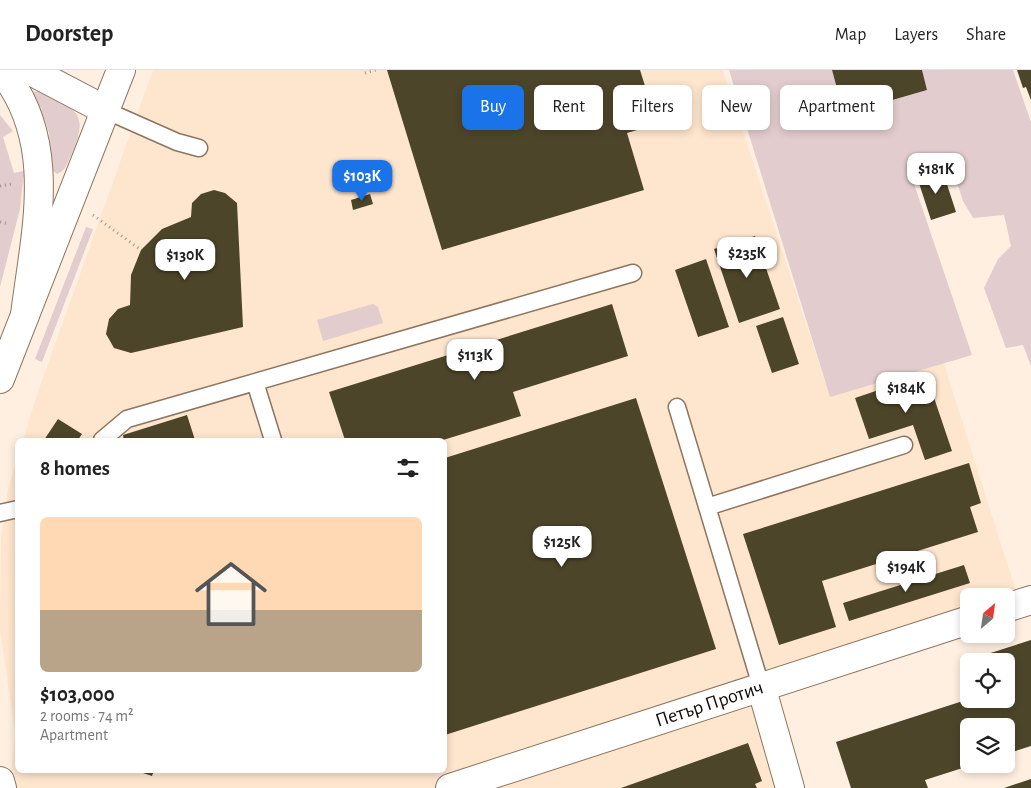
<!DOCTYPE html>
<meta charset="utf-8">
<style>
body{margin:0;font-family:"Alegreya Sans",sans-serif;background:#f2f2f2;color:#222;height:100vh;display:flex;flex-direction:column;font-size:19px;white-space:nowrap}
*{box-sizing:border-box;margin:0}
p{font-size:16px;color:#767676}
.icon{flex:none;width:28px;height:28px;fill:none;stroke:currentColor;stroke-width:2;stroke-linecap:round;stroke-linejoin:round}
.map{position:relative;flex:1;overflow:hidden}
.details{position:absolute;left:15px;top:368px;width:432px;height:335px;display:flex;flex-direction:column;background:#fff;border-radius:8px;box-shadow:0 2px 8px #0003}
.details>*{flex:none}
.guide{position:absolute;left:462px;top:15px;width:475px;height:45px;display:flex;gap:10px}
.needle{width:32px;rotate:29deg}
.controls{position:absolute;left:960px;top:518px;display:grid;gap:10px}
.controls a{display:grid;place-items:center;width:55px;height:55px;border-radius:8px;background:#fff;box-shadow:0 2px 8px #0003;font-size:25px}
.price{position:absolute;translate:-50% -42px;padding:0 11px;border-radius:10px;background:#fff;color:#222;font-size:16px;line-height:32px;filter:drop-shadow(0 1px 2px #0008)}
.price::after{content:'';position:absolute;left:50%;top:30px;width:15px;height:11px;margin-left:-8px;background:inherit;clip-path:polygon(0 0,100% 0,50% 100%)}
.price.current{background:#1a73e8;color:#fff}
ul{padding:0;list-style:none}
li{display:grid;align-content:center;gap:10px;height:265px;padding:0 25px}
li+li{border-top:1px solid #e0e0e0}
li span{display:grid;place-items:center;height:155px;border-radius:8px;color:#555}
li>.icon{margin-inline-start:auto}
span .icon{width:90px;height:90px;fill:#fffc;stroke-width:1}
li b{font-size:21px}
h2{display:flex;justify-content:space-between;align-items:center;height:60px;padding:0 25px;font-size:21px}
.chip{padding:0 18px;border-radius:8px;background:#fff;box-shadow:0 2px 8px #0003;font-size:18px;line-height:45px}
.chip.current{background:#1a73e8;color:#fff}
header{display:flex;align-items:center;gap:30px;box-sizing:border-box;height:70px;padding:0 25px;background:#fff;border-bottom:1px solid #e0e0e0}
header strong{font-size:24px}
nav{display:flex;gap:28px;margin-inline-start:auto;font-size:18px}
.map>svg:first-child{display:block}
.built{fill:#fee5cd}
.green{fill:#e2ccce}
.building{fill:#4d452a}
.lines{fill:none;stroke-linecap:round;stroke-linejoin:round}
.service-casing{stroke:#8c755f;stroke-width:19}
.minor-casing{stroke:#8c755f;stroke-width:30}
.trunk-casing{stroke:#8c755f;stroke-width:30}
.path{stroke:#a09489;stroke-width:3;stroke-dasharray:1 4;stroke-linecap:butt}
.service{stroke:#fff;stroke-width:16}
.minor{stroke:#fff;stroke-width:28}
.trunk{stroke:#fff;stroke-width:28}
.labels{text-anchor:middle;stroke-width:5;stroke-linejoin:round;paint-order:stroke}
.street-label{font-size:20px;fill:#120a04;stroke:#fff}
</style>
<header>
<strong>Doorstep</strong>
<nav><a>Map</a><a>Layers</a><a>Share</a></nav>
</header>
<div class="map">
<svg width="1031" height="718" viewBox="0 0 1031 718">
<rect width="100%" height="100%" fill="#feefe1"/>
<path class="built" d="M153 0H723L830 327 943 291 1020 534 1006 526H969V550L761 616 790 718H10L15 663 0 559 1 470 8 419 17 389 18 700H445V370H23L38 322Z"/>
<path class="green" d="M729 0H832L845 44 927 20 922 0H1013L1031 52V296L1023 275 1006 278 984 218 998 189 1011 176 1004 145 973 148 963 131 948 85 909 99 972 285 830 327Z
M38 21C73 40 91 39 72 83 68 91 66 101 57 104L53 101 49 63 40 37 33 25 34 22Z
M0 45 13 61 3 67 14 103 24 101 20 139 0 217Z
M86 157 93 159 42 292 35 289Z
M373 234 378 237 383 253 323 271 317 250Z"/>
<path class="building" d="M387 0H640L657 54 627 63 644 120 442 180Z
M832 0H922L927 20 844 44Z
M1017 0H1031V30L1026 17 1023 18Z
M942 99 956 142 931 150 917 107Z
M214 120 225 123 237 133 243 257 131 283 114 278 106 264 109 249 118 239 130 235 131 205 141 180 162 159 191 147 192 133 201 124Z
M370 124 373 134 353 140 351 130Z
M755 166 780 239 739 253 714 179Z
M706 189 729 257 698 267 675 200Z
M612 234 628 286 513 322 521 346 443 370H345L329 322Z
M783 247 799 294 772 303 756 256Z
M926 304 952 381 925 390 913 355 869 369 855 328Z
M636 328 716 579 445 665V388Z
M187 345 195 370H124L123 365Z
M58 349 82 364 78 370H44Z
M969 393 981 433 970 437 978 462 822 511 836 557 779 575 743 464Z
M964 495 970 513 849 551 843 533Z
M1031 570V676L1006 684V656H969V694H975L925 710 928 718H851L836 672 969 629H1006V591H976L975 588Z
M748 673 762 711 755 714 757 718H621Z
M134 700H154L152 706Z
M1031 709V718H1004Z"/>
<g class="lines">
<defs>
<path id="service" d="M107 41 177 72 199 78
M255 312 273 370
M677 337 761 616
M102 370 127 349 633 203
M707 437 904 375
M0 443 18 439"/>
<path id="minor" d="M0 309 121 0
M1006 538 1031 530
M761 616 790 718
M0 711 2 718
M450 718 969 550"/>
<path id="trunk" d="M1 0C60 71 35 162 25 245
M29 0 107 41
M0 305 2 303"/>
</defs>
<use href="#service" class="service-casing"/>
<use href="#minor" class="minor-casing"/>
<use href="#trunk" class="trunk-casing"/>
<path class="path" d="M365 3 376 0
M0 116 12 114
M93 145 141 180
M0 152 9 154"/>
<use href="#service" class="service"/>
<use href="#minor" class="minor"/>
<use href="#trunk" class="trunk"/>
</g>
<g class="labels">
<g class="street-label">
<text transform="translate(709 633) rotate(-18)" y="7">Петър Протич</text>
</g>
</g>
</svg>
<div class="controls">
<a><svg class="needle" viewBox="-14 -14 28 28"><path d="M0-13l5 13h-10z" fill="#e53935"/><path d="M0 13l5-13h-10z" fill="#767676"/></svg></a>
<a><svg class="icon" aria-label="locate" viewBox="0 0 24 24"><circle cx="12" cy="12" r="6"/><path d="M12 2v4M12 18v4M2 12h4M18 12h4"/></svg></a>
<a><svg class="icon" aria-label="layers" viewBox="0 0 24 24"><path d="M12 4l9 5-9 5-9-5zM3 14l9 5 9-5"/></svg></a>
</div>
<b class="price" style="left:936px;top:125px">$181K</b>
<b class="price current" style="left:362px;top:132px">$103K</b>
<b class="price" style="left:747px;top:209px">$235K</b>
<b class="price" style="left:185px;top:211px">$130K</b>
<b class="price" style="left:475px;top:311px">$113K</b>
<b class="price" style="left:906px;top:344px">$184K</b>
<b class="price" style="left:562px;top:498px">$125K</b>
<b class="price" style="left:906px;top:523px">$194K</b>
<div class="guide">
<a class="chip current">Buy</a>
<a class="chip">Rent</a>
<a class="chip">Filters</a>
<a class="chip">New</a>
<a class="chip">Apartment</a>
</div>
<section class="details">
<h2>8 homes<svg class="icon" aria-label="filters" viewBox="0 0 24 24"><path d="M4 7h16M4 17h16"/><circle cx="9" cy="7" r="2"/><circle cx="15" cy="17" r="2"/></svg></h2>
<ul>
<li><span style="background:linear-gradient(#ffd9b3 60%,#b9a48a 0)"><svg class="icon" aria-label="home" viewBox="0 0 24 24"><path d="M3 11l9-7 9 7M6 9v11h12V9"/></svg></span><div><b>$103,000</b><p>2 rooms · 74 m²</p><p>Apartment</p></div></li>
</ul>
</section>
</div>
